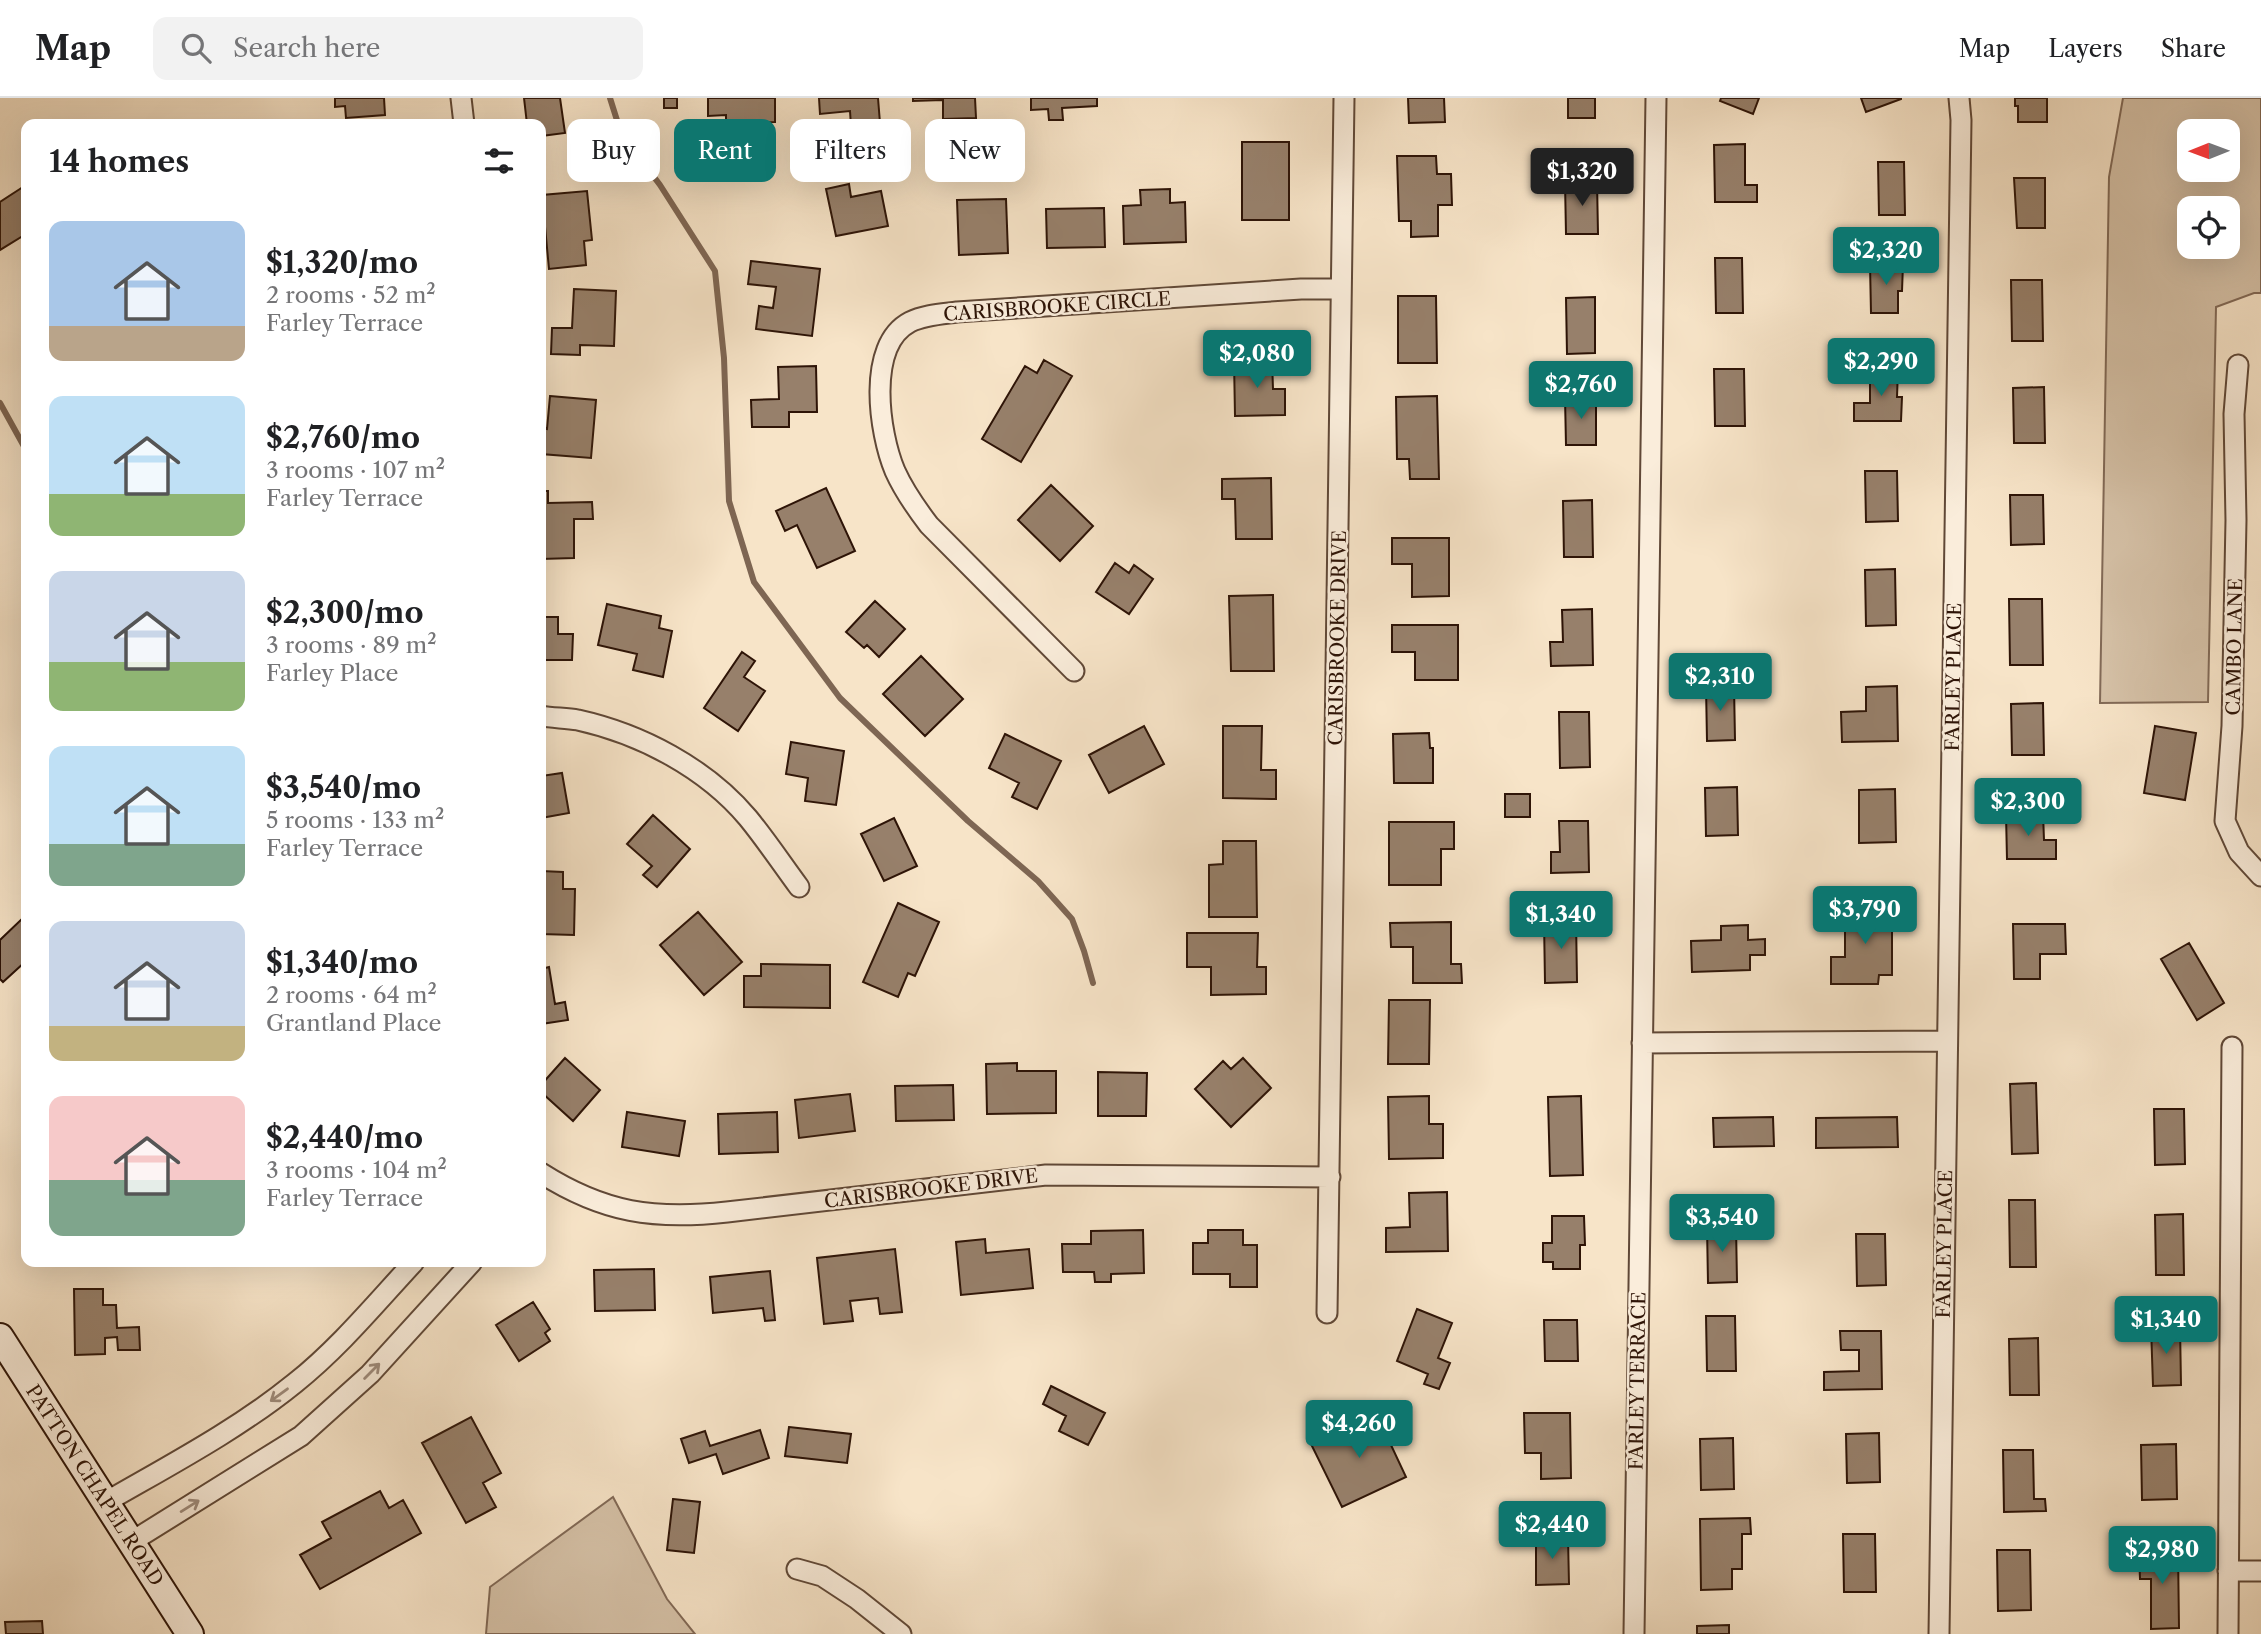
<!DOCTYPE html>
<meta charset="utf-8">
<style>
body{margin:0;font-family:"Libre Caslon Text",serif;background:#f2f2f2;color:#202124;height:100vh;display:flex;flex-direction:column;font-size:26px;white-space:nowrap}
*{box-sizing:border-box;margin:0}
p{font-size:23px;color:#757577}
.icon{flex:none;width:38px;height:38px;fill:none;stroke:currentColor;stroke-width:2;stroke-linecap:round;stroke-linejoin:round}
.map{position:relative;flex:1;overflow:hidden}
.drawer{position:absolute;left:21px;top:21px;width:525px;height:1148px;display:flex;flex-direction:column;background:#fff;border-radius:14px;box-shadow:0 7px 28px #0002}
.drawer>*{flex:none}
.hud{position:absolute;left:567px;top:21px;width:665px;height:63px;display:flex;gap:14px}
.needle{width:46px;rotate:269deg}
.controls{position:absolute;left:2177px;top:21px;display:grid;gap:14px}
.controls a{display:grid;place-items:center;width:63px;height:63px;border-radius:14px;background:#fff;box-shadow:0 7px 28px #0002;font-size:35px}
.price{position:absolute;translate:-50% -60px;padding:0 16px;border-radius:7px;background:#0f766e;color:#fff;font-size:23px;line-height:46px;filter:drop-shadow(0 2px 4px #0008)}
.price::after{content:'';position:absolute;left:50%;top:42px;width:21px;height:16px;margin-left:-10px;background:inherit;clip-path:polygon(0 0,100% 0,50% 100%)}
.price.current{background:#222;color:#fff}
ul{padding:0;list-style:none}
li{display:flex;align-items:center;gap:21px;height:175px;padding:0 28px}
li span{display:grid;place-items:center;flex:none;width:196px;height:140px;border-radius:14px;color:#555}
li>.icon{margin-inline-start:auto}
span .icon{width:84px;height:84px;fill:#fffc;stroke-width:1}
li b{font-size:30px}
h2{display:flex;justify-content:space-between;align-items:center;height:84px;padding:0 28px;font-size:30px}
.chip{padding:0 24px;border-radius:14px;background:#fff;box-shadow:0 7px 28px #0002;font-size:24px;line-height:63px}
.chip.current{background:#0f766e;color:#fff}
header{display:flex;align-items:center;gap:42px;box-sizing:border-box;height:98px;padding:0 35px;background:#fff;border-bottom:2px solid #e0e0e0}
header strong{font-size:33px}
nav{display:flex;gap:38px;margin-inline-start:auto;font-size:24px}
.search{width:490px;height:63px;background:#f2f2f2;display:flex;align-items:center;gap:18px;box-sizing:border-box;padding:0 24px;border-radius:14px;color:#757577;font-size:26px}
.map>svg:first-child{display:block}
.green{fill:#d5c1a7;stroke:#826a57;stroke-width:2;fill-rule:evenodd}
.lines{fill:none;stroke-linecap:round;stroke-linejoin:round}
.stream{stroke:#7e6653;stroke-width:6}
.building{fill:#97806b;stroke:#2e1407;stroke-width:2}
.street-casing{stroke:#604837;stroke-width:23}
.secondary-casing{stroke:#2e1407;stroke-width:30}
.street{stroke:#faeddb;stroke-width:19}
.secondary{stroke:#faeddb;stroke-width:26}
.oneway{stroke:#9e8b7c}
.labels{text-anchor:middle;stroke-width:5;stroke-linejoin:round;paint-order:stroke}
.street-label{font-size:19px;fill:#2e1407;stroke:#faeddb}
</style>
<header>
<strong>Map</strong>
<div class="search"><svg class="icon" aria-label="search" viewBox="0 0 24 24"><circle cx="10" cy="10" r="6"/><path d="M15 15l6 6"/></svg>Search here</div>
<nav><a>Map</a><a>Layers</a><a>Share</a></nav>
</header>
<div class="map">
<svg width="2261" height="1536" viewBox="0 0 2261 1536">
<rect width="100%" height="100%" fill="#f7e4c8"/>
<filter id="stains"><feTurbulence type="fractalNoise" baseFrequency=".00286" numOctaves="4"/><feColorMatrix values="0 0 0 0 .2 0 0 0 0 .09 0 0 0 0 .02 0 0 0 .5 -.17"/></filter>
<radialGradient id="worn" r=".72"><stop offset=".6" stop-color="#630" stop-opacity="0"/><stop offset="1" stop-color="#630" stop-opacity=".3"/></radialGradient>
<path class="green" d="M2123 0H2261V195H2254L2216 209 2208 604 2100 605 2109 79ZM2189 33H2228V72H2189ZM2189 110H2228V149H2189Z
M613 1399 667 1501 695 1536H486L490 1489Z"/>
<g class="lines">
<path class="stream" d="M610 0 621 35 660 87 715 173 724 260 729 403 754 484 840 600 968 723 1038 783 1072 821 1084 853 1093 885
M0 305 26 352"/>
</g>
<path class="building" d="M335 0H384L385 17 346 20 345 8 335 9Z
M524 0H560L565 35 541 38V26H527Z
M664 0H677V10H664Z
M708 0H775V24L726 25V17L708 18Z
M819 0H878L880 25 851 28 850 13 820 16Z
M913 0H975L976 20 943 21V2L913 3Z
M1031 0H1097V8L1062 10 1063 22H1049L1048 11 1031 12Z
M1408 0H1444L1445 24 1409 25Z
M1568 0H1595V20H1568Z
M1721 0H1759L1753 16 1720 3Z
M1861 0H1901V1L1866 14Z
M2015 0H2047V24H2018V8H2015Z
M1242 44H1289V122H1242Z
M1745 46V87H1757V104H1715L1714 47Z
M1397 58H1436L1437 76H1451L1452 107H1438V138L1411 139V123H1399Z
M1878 64H1904L1905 117H1879Z
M2014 80H2045V130H2017Z
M1597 83 1598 136H1566L1565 84Z
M849 86 851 99 881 93 888 128 836 138 826 91Z
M26 87V136L0 152V104Z
M1170 91V105L1185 104 1186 144 1124 146 1123 108 1141 107 1140 92Z
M587 93 592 142 584 143 586 167 549 171 542 97Z
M1006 101 1008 155 959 157 957 102Z
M1104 110 1105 149 1047 150 1046 111Z
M1715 160H1742L1743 215H1716Z
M751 163 820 171 812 238 756 231 759 208 773 210 776 189 748 186Z
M1870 166H1903L1902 193H1898V215H1871Z
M2011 182H2042L2043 243H2012Z
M574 191 616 193 614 248 580 247V257L551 256 552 230H572Z
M1398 198H1436L1437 265H1398Z
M1595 199V255L1567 256 1566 200Z
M1866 245H1885V260H1866Z
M1044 262 1072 278 1021 364 982 341 1025 268 1037 275Z
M1234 262H1272L1273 291H1285V317L1235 318Z
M816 268 817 314H789V329H752L751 302 779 301 778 269Z
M1714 271H1744L1745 328H1715Z
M1870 271H1898L1897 299H1902L1901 323H1854V305H1870Z
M2044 289 2045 345H2014L2013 290Z
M550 298 596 302 591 360 541 356V330L547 331Z
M1437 298 1439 381H1410L1409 361H1397L1396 299Z
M1596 298V347H1566L1565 299Z
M1865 373H1897L1898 423 1866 424Z
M1271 380 1272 441H1236L1235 401H1222V381Z
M1051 387 1093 428 1060 463 1018 422Z
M826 390 855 453 817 470 797 427 785 433 776 413Z
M541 393H548V405L592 404 593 421H574V460L541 461Z
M2010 397H2043L2044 446 2011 447Z
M1592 402 1593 459H1564L1563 403Z
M1392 440H1449V498L1412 499V466H1392Z
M1115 465 1129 475 1134 467 1153 481 1129 516 1096 494Z
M1895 471 1896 527 1866 528 1865 472Z
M541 486H544V519H558V536H573L572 562H541Z
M1273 497 1274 573H1231L1229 498Z
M2009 501H2042L2043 567H2010Z
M875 503 905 531 879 559 867 547 864 550 846 534Z
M607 506 661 518 659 530 672 533 663 579 633 572 637 556 598 547Z
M1592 511 1593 567 1551 568 1550 544H1563L1562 512Z
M1392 527H1458V582H1415V554H1392Z
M742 554 755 563 744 579 765 593 738 633 704 610Z
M921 558 963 601 925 638 883 596Z
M1706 588H1734L1735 642 1707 643Z
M1897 588 1898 643 1842 644 1841 614 1866 613V589Z
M2043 605 2044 657H2012L2011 606Z
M1559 614H1589L1590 669 1560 670Z
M1144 628 1164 666 1109 695 1089 657Z
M1223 628H1262L1261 672H1276V701L1223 700Z
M2155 628 2196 635 2185 702 2144 695Z
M1429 635 1430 650H1433V685H1394L1393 636Z
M1005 636 1061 663 1037 711 1012 699 1019 685 989 670Z
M791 644 844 653 836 707 805 703 808 680 786 676Z
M562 675 569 715 541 720V678Z
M1737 689 1738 737 1706 738 1705 690Z
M1895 691 1896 744 1859 745V692Z
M1505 696H1530V719H1505Z
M2043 715 2044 742H2056V761H2007L2006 716Z
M653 717 690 751 657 789 643 777 652 768 627 746Z
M894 720 917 768 884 783 861 736Z
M1559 723H1588L1589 774 1551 775V754H1560Z
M1389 724H1454V751H1441V787H1389Z
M1223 743H1256L1257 819H1209V767L1223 766Z
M541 773 563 774V791H575L574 837 541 836Z
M898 805 939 824 915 878 908 875 898 899 863 884Z
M1845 807H1892V877H1879L1878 886H1831V859H1845Z
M698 814 742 864 704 897 660 847Z
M26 817V863L3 884 0 881V842Z
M1576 821 1577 884 1545 885 1544 822Z
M1451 824V866H1461L1462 885H1413V849H1391L1390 825Z
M2013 826H2065L2066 856H2040V881H2014Z
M1748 827V842L1765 841V857H1750V872L1692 874 1691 843 1721 842V828Z
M1187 835H1258L1257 869H1266V896L1211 897V869H1187Z
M2189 845 2224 905 2197 922 2161 861Z
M761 866 830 867V910L744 909V878H761Z
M549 869 555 906 565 904 568 922 541 926V871Z
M1389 902H1430L1429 966H1388Z
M565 960 600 992 573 1023 541 994V987Z
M1243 960 1271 990 1231 1029 1195 991 1223 963 1231 971Z
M1017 965V973H1056V1015L987 1016 986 966Z
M1098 974 1147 975 1146 1018H1098Z
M2036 985 2038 1055 2012 1056 2010 986Z
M953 987 954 1022 896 1023 895 988Z
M850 996 855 1033 799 1040 795 1002Z
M1429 998V1026H1443V1060L1389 1061 1388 999Z
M1581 998 1583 1077 1550 1078 1548 999Z
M2154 1011H2184L2185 1066 2155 1067Z
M627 1014 685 1023 679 1058 622 1049Z
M777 1014 778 1054 719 1056 718 1016Z
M1773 1019 1774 1048 1714 1049 1713 1020Z
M1897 1019 1898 1049 1816 1050V1020Z
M1447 1094 1448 1153 1386 1154V1130L1410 1129 1409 1095Z
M2009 1102H2035L2036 1169H2010Z
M2183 1116 2184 1177H2156L2155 1117Z
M1552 1118H1584L1585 1147H1580V1171H1553V1164H1543V1145H1552Z
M1707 1128H1736L1737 1184 1708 1185Z
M1143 1132 1144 1175 1111 1176V1184H1095L1094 1174H1063L1062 1146H1091V1133Z
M1208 1132H1243V1147H1257V1189H1230V1176H1193V1145H1208Z
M1856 1136H1885L1886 1187 1857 1188Z
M985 1141 986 1155 1029 1151 1033 1190 961 1197 956 1144Z
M895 1151 902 1214 880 1216 878 1200 850 1203 853 1223 824 1226 817 1160Z
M54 1164H92V1167L54 1168Z
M654 1171 655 1212 595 1213 594 1172Z
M770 1173 775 1222 765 1223 763 1210 713 1215 710 1179Z
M74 1191H103V1207H116L117 1230 139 1229 140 1252H118L117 1239 105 1240V1256L75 1257Z
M533 1204 550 1231 545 1235 550 1243 519 1263 496 1227Z
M1417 1211 1452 1225 1438 1260 1450 1265 1439 1291 1424 1286 1428 1276 1397 1263Z
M1706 1218H1735L1736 1273H1707Z
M1544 1222H1577L1578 1263H1545Z
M2151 1228H2180L2181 1287 2153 1288Z
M1840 1233H1881L1882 1291 1824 1292V1274L1859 1273V1252H1841Z
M2038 1240 2039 1297H2010L2009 1241Z
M1051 1288 1105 1315 1088 1347 1059 1333 1066 1318 1043 1306Z
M1376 1315 1406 1379 1342 1409 1311 1346Z
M1524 1315H1570L1571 1380 1541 1381V1355H1525Z
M471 1319 501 1375 483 1385 496 1409 466 1425 422 1345Z
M789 1329 851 1336 847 1365 785 1358Z
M760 1332 769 1360 723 1376 716 1356 689 1365 681 1341 705 1333 710 1348Z
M1879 1335 1880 1384 1847 1385 1846 1336Z
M1733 1340 1734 1391 1701 1392 1700 1341Z
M2176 1346 2177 1401 2142 1402 2141 1347Z
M2003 1352H2033L2034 1401H2045L2046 1413 2004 1414Z
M380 1393 389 1410 403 1402 421 1435 320 1491 300 1457 331 1440 322 1424Z
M673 1401 700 1404 694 1455 667 1452Z
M1750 1420 1751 1436H1742V1471H1732V1491L1701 1492 1700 1421Z
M1843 1436H1875L1876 1494H1844Z
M1536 1439H1568L1569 1486 1536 1487Z
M1997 1452H2030L2031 1512 1998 1513Z
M2178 1452 2179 1530 2151 1531V1481H2140L2139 1453Z
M42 1523 43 1536H6L5 1524Z
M1729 1527V1536H1697V1528Z"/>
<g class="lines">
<defs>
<path id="street" d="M461 0 464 26
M2238 267 2234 316 2236 422 2232 628 2225 723 2239 754 2261 778
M1074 573 929 427C916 410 904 393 895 373 879 335 866 247 910 224 924 217 942 216 957 214L1301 191H1341
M541 618C553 620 566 620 578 622 641 636 706 670 748 720 766 742 782 766 799 789
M1642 945 1947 943
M541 1075C604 1115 654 1122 727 1114L1046 1077 1330 1079
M1327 1215 1344 0
M106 1404C170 1367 237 1332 295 1285 339 1250 376 1205 414 1164
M131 1444 301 1338 370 1276 472 1164
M797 1471 822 1478 857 1501 901 1536
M2228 1473H2261
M1634 1536 1656 0
M1939 1536 1961 22 1959 0
M2228 1536 2232 949"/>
<path id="secondary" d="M0 1239 190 1536"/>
</defs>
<use href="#street" class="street-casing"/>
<use href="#secondary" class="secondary-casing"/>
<use href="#street" class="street"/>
<use href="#secondary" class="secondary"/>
</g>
<defs><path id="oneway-shaft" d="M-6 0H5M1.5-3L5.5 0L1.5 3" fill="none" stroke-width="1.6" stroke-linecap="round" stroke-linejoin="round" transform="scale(1.75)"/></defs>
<g class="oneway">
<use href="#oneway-shaft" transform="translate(372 1273) rotate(-45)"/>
<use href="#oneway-shaft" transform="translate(279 1297) rotate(144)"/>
<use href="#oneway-shaft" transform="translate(190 1408) rotate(-32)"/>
</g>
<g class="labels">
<g class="street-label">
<text transform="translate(1057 208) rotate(-4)" y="7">CARISBROOKE CIRCLE</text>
<text transform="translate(1337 540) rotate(-89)" y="7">CARISBROOKE DRIVE</text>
<text transform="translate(2234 549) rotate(-89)" y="7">CAMBO LANE</text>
<text transform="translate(1953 579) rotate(-89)" y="7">FARLEY PLACE</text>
<text transform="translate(931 1090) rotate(-7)" y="7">CARISBROOKE DRIVE</text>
<text transform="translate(1944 1146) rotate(-89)" y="7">FARLEY PLACE</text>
<text transform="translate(1637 1283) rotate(-89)" y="7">FARLEY TERRACE</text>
<text transform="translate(95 1387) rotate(57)" y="7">PATTON CHAPEL ROAD</text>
</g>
</g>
<rect width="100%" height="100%" filter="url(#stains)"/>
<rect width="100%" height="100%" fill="url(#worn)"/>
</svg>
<div class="controls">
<a><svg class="needle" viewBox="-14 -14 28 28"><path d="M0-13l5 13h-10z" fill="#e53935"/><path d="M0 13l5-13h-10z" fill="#757577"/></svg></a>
<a><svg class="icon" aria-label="locate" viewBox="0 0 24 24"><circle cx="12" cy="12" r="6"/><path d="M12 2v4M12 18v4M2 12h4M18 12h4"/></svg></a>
</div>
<b class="price current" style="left:1582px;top:110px">$1,320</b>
<b class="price" style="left:1886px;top:189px">$2,320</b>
<b class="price" style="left:1257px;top:292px">$2,080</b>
<b class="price" style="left:1881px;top:300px">$2,290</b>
<b class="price" style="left:1581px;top:323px">$2,760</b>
<b class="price" style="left:1720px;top:615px">$2,310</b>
<b class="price" style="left:2028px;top:740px">$2,300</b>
<b class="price" style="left:1865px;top:848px">$3,790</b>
<b class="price" style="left:1561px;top:853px">$1,340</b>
<b class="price" style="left:1722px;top:1156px">$3,540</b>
<b class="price" style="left:2166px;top:1258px">$1,340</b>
<b class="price" style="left:1359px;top:1362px">$4,260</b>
<b class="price" style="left:1552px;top:1463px">$2,440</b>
<b class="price" style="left:2162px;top:1488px">$2,980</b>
<div class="hud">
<a class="chip">Buy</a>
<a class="chip current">Rent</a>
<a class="chip">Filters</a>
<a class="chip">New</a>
</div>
<section class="drawer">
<h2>14 homes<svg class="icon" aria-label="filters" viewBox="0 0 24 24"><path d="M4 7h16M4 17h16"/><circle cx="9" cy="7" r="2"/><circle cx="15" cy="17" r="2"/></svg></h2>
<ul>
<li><span style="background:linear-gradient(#a9c7e8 75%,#b9a48a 0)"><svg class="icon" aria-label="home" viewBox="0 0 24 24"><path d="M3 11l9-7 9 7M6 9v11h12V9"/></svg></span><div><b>$1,320/mo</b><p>2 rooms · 52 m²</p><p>Farley Terrace</p></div></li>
<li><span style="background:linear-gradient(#bfe0f5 70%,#8fb573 0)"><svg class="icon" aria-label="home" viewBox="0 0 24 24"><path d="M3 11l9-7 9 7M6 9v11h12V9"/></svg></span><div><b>$2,760/mo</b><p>3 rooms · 107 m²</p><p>Farley Terrace</p></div></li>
<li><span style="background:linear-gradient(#c9d6e8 65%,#8fb573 0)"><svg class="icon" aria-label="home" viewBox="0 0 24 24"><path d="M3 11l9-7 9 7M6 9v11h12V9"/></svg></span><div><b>$2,300/mo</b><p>3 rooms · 89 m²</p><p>Farley Place</p></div></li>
<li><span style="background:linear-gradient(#bfe0f5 70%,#7fa58c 0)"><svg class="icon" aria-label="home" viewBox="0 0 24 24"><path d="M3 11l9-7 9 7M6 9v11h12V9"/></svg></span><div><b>$3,540/mo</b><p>5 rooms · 133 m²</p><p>Farley Terrace</p></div></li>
<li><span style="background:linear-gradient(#c9d6e8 75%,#c2b280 0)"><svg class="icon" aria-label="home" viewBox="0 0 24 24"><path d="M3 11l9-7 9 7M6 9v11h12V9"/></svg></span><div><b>$1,340/mo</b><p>2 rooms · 64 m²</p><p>Grantland Place</p></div></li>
<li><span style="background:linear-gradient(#f6c9c9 60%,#7fa58c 0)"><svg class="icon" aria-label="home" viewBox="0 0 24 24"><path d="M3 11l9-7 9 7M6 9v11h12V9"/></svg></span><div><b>$2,440/mo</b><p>3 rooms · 104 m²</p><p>Farley Terrace</p></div></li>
</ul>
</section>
</div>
